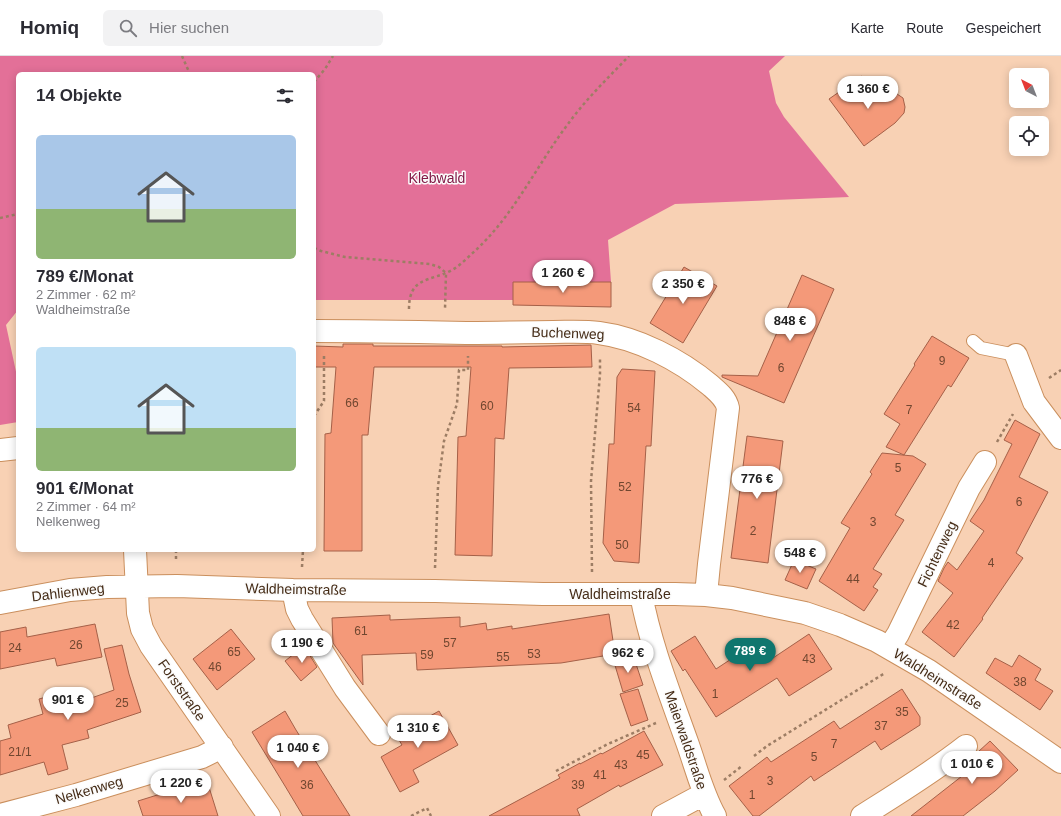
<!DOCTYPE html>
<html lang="de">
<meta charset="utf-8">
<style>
body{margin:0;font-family:Helvetica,sans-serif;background:#f2f2f3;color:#2b2b33;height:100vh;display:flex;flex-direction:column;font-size:15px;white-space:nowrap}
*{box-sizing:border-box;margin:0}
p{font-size:13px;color:#7c7c81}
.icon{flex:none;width:22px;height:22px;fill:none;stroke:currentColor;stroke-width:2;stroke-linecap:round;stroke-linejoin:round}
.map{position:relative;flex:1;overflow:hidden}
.panel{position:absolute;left:16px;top:16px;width:300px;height:480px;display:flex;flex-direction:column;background:#fff;border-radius:6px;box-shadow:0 2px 10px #0003}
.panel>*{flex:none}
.needle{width:26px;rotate:318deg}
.buttons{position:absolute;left:1009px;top:12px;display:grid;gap:8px}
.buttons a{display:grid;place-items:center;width:40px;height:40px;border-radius:6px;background:#fff;box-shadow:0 2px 10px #0003;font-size:20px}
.price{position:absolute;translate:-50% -34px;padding:0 9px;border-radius:14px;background:#fff;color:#222;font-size:13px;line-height:26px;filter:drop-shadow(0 1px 2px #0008)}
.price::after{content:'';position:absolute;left:50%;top:24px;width:12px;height:9px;margin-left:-6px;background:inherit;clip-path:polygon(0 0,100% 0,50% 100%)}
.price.selected{background:#0f766e;color:#fff}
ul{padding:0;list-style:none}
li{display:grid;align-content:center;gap:8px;height:212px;padding:0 20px}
li span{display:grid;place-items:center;height:124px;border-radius:6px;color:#555}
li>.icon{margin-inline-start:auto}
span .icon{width:72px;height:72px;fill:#fffc;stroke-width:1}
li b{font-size:17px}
h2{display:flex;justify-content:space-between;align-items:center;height:48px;padding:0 20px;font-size:17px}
header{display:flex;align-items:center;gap:24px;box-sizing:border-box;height:56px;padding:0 20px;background:#fff;border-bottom:1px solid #e1e1e2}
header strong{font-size:19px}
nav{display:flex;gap:22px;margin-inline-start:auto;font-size:14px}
.search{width:280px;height:36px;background:#f2f2f3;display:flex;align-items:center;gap:10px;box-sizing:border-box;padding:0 14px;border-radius:6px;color:#7c7c81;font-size:15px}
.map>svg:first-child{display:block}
.forest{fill:#e37098}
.building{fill:#f49979;stroke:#a56048}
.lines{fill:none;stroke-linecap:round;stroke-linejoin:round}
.lane-casing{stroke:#ca8f5d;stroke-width:14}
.street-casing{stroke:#ca8f5d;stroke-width:24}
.path{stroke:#9d7d64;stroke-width:2.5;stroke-dasharray:3 3;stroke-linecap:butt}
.lane{stroke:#fff;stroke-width:12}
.street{stroke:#fff;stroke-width:22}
.labels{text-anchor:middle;stroke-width:3;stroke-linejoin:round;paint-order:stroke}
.number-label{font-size:12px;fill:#714730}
.park-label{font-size:14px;fill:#811946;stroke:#fbfbfb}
.street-label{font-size:14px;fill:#452c17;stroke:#fbfbfb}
</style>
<header>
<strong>Homiq</strong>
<div class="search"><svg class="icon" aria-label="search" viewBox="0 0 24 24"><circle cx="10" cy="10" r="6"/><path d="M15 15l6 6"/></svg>Hier suchen</div>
<nav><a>Karte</a><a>Route</a><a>Gespeichert</a></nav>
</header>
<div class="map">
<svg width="1061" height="760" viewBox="0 0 1061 760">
<rect width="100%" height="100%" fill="#f8d1b4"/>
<path class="forest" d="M0 0H785L769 15 776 47 784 61 849 141 675 148 608 184 611 226H513V244H314V18H18V254L6 269 18 325V366L0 369Z"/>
<path class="building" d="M862 20 882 45 894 36 903 42 905 51 904 57 895 67 864 90 829 43Z
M684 211 717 230 683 287 650 267Z
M802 219 834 233 784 347 722 321V319L758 320Z
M513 226H611V251L513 249Z
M932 280 969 302 951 331 948 329 904 399 886 391 900 368 884 358 915 309 914 308Z
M343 288H373V290H502V291L591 289 592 311 509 312 504 383 495 382 492 500 455 499 458 381 466 380 471 311H374L368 379H362V495H324L325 378 331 377 336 311H314V290L343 291Z
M622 313 655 315 651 390H646L639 507 614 505 603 487 609 388H614L617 321Z
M1015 364 1040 378 1019 421 1048 436 1016 497 1023 502 982 562 983 563 954 601 922 576 953 537 938 525 944 512 948 506 957 514 984 475 970 465 984 444 1012 388 1004 384Z
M747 380 783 385 768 507 731 502Z
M882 397 913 400 926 408 895 459 904 464 873 513 882 518 873 531 878 534 864 555 819 525 850 472 841 467 872 418 870 416Z
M794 504 816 513 807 533 785 524Z
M609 558 615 598 561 607 417 614 416 597 362 599 363 629 333 587 332 562 390 559V564L460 561V571L486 567 487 574 512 570V573Z
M95 568 102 601 57 610 55 602 0 613V576L26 571 27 581Z
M231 573 255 603 217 634 193 603Z
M809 578 832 613 789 640 777 622 716 661 685 613 683 615 671 595 695 580 716 613 754 588 767 606Z
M122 589 129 618 141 656 87 674 89 682 62 689 68 713 48 719 44 706 0 719V685L11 682 8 669 43 658 39 643 76 633 80 646 114 634 104 593Z
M304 590 317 611 301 625 285 605Z
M1019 599 1041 613 1035 624 1053 635 1040 654 986 617 995 602 1012 611Z
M626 602H634L643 629 623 636 614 606Z
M638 633 648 664 631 670 620 638Z
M902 633 920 661V669L881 694 875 685 814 725 811 720 759 760H753L729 730 767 701 771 706 834 665 840 673Z
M285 655 296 674 350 760H303L285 730 252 676Z
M439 655 458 689 413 714 419 726 400 736 381 701 402 689 396 679Z
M644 675 663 709 620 731 619 729 577 753 580 760H489L560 722 558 719 580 707V708L601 697 602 698Z
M990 685 1018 714 995 735 963 760H911L971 713 966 707Z
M208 728 218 760H143L138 745 170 735 171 739Z"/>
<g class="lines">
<defs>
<path id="lane" d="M973 285 981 292 1016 299"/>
<path id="street" d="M314 275C366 275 417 276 469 277 497 277 525 276 553 276 569 276 584 275 599 277 638 282 680 304 710 329 718 336 726 342 728 352L709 508 706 539
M1016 299 1034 346 1061 382
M0 394 18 392
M135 494 138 557 142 573 151 590 269 760
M293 534 297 553 302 563 345 632 379 678
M641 538C650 588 670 638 687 686 696 711 702 737 715 760
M0 547 70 534 107 531 177 530 293 534 435 535 543 538H675L706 539 732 542 805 557 840 569 877 585 929 615 1061 706
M889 592 898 578 969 432 985 406
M0 759 76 739 202 701 222 691
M663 760 704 738
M862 760C897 738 933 716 966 690"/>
</defs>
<use href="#lane" class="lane-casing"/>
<use href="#street" class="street-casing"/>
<path class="path" d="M182 0 190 18
M314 26 325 13 333 0
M0 162 18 158
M314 192 321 195 345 201 430 208 439 211 446 217 445 253
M409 253C409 220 430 226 452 214 461 209 469 200 477 193 515 157 537 109 568 68 586 43 608 22 629 0
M1049 322 1061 314
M314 360 324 345V297
M997 386 1013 358
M176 494V506
M302 511 303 494
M435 512 438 430 444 385 457 348 459 314H468V300
M592 516 591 425 600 318V301
M754 700 767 690 885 617
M556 715 608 688 656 667
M724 724 742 710
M411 760 427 752 431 760"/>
<use href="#lane" class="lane"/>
<use href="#street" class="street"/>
</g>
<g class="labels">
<g class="number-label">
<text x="942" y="309">9</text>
<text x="781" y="316">6</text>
<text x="352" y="351">66</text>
<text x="487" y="354">60</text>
<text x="634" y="356">54</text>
<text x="909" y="358">7</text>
<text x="898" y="416">5</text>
<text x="625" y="435">52</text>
<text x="1019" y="450">6</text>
<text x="873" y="470">3</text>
<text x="753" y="479">2</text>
<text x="622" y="493">50</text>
<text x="991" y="511">4</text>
<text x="853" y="527">44</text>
<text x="953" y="573">42</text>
<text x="361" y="579">61</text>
<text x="450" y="591">57</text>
<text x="76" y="593">26</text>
<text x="15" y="596">24</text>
<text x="234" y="600">65</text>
<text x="534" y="602">53</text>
<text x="427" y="603">59</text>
<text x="503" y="605">55</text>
<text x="809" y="607">43</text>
<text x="215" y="615">46</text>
<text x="1020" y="630">38</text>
<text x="715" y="642">1</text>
<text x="122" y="651">25</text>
<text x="902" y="660">35</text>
<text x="881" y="674">37</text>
<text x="834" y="692">7</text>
<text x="20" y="700">21/1</text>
<text x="643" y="703">45</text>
<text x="814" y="705">5</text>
<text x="621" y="713">43</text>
<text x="600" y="723">41</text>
<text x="770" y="729">3</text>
<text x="307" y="733">36</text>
<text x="578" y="733">39</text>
<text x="752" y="743">1</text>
</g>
<g class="park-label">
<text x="437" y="127">Klebwald</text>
</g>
<g class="street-label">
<text transform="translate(568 277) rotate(2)" y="5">Buchenweg</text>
<text transform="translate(937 498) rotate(-64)" y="5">Fichtenweg</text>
<text transform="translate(296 533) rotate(1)" y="5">Waldheimstraße</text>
<text transform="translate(68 536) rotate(-7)" y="5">Dahlienweg</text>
<text x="620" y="543">Waldheimstraße</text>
<text transform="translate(938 623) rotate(32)" y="5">Waldheimstraße</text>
<text transform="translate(182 634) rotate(55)" y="5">Forststraße</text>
<text transform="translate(686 684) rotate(71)" y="5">Maierwaldstraße</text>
<text transform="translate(89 734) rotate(-16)" y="5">Nelkenweg</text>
</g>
</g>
</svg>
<div class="buttons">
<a><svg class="needle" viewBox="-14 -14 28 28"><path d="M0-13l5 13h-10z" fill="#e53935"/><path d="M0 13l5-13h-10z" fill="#7c7c81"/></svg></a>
<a><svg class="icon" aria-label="locate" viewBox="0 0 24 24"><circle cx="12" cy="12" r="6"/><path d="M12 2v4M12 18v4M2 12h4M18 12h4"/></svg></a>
</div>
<b class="price" style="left:868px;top:54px">1 360 €</b>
<b class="price" style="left:563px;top:238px">1 260 €</b>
<b class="price" style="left:683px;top:249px">2 350 €</b>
<b class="price" style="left:790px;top:286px">848 €</b>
<b class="price" style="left:757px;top:444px">776 €</b>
<b class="price" style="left:800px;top:518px">548 €</b>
<b class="price" style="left:302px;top:608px">1 190 €</b>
<b class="price selected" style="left:750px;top:616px">789 €</b>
<b class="price" style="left:628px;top:618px">962 €</b>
<b class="price" style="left:68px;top:665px">901 €</b>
<b class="price" style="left:418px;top:693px">1 310 €</b>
<b class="price" style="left:298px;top:713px">1 040 €</b>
<b class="price" style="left:972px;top:729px">1 010 €</b>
<b class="price" style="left:181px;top:748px">1 220 €</b>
<section class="panel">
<h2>14 Objekte<svg class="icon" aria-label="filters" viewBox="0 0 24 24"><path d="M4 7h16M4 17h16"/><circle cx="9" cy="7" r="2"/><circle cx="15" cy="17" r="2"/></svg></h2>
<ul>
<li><span style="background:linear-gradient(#a9c7e8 60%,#8fb573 0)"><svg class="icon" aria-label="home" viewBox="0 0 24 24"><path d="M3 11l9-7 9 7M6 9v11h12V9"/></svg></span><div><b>789 €/Monat</b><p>2 Zimmer · 62 m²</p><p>Waldheimstraße</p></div></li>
<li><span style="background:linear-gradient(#bfe0f5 65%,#8fb573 0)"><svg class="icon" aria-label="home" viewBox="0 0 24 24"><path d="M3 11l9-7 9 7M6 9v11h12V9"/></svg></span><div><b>901 €/Monat</b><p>2 Zimmer · 64 m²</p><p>Nelkenweg</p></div></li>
</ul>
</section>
</div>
